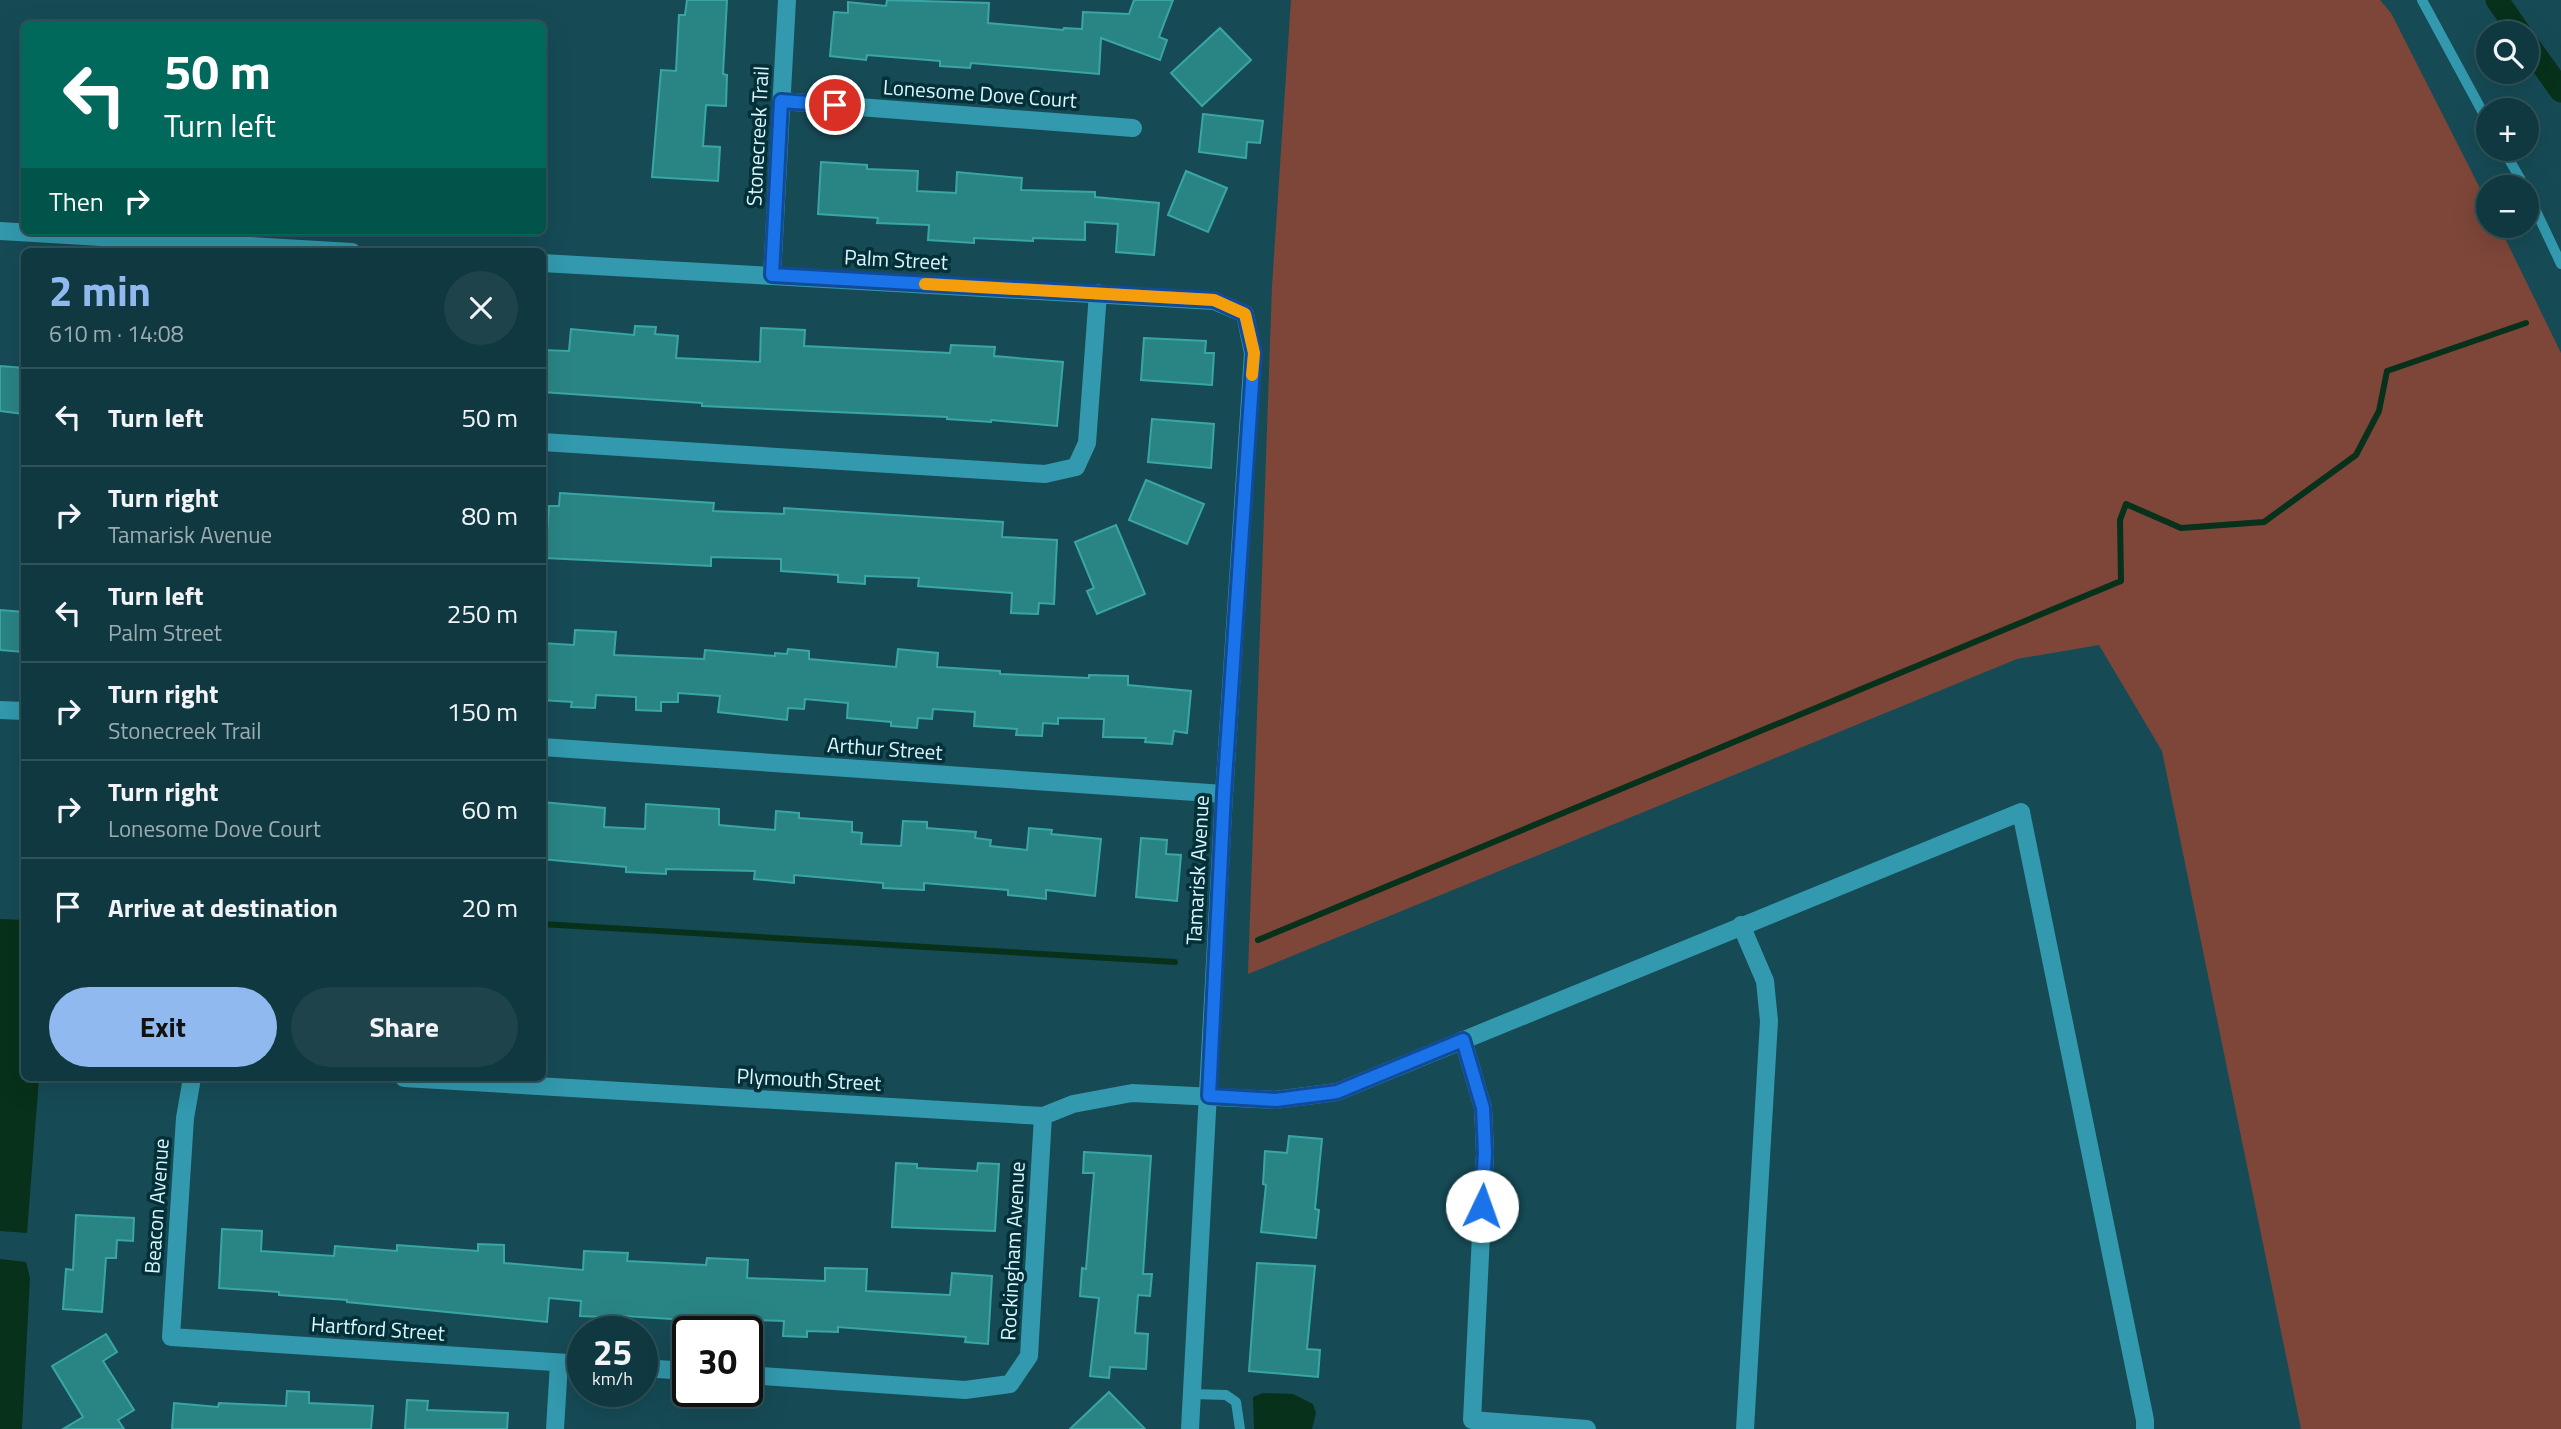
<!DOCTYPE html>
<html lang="en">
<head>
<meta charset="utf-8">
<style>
	body { margin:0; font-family:"Titillium Web",sans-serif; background:#1e434b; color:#f1f3f6; height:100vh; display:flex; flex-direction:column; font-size:26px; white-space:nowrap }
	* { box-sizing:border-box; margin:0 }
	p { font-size:23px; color:#9cacb1 }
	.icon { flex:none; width:38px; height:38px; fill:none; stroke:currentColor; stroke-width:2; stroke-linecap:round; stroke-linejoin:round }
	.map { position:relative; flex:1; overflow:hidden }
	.side { position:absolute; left:21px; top:248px; width:525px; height:833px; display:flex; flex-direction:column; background:#103840; border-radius:10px; box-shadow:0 7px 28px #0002,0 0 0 2px #305259 }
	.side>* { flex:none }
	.banner { position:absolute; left:21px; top:21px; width:525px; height:214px; border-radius:10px; box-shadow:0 7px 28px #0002,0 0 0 2px #305259; background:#00695c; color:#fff; overflow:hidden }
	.buttons { position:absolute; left:2476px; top:21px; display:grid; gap:14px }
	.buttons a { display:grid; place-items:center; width:63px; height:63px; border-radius:50%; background:#103840; box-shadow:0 7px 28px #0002,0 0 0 2px #305259; font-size:35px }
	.speed { position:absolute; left:567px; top:1316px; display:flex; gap:14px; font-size:35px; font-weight:700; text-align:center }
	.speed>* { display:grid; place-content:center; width:91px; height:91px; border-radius:50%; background:#103840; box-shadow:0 7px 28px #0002,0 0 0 2px #305259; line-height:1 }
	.speed small { font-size:18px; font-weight:400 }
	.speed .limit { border:4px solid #111; border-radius:10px; background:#fff; color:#111 }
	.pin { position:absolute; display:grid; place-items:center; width:60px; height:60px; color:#fff; margin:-30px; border:4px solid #fff; border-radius:50%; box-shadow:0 2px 7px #0007 }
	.me { position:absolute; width:77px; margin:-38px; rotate:3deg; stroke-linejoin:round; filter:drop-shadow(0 0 5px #0008) }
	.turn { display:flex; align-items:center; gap:24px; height:147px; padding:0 28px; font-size:32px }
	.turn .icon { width:91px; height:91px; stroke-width:2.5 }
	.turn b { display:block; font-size:49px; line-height:60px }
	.then { display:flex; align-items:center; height:66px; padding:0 28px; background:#0003; gap:14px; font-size:26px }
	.round { display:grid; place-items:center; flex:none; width:74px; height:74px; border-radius:37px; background:#1e434b }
	.summary { display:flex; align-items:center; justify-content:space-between; height:119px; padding:0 28px }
	h1 { font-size:42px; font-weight:700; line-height:52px; color:#90b9f0 }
	.primary-button { display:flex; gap:14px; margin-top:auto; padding:14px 28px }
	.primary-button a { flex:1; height:80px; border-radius:42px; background:#90b9f0; color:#111; font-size:28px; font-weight:700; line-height:80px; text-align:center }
	.primary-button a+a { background:#1e434b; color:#f1f3f6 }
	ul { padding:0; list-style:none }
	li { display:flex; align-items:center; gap:21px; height:98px; padding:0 28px; border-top:2px solid #305259 }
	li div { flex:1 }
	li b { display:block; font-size:26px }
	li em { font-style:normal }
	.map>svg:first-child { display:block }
</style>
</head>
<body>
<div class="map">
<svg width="2561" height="1429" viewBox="0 0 2561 1429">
	<rect width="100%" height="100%" fill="#164b56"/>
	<polygon fill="#7d4639" points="1291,0 2380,0 2391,13 2488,204 2488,226 2499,226 2561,353 2561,1429 2301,1429 2162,751 2099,645 2017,659 1248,974 1272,286"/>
	<g fill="#07311a">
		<polygon points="0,919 24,920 24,1078 39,1078 27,1233 0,1231"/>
		<polygon points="0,1259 26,1262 30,1278 22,1429 0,1429"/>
		<polygon points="1263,1393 1293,1394 1313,1404 1316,1413 1312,1429 1254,1429 1253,1397"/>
	</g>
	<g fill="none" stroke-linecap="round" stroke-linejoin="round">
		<g stroke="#07311a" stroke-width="6">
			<polyline points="542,924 1175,962"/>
			<polyline points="1258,940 2121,581 2120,520 2126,504 2181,528 2264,522 2356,455 2379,411 2387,371 2526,323"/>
		</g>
		<g stroke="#07311a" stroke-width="23">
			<polyline points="2497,0 2520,33"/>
			<polyline points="2527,43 2561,91"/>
		</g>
	</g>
	<g fill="#298584" stroke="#39a6a5" stroke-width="2">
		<polygon points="687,0 727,0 723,74 727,75 726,106 706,105 703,146 720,147 718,181 652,177 661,70 676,71 679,15 685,15"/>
		<polygon points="887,0 989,3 988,23 1063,30 1064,28 1082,29 1083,12 1129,14 1134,0 1173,0 1159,37 1167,40 1160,60 1101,38 1099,74 971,63 970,68 940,66 940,61 867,55 866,60 830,56 834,12 848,13 848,2 886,6"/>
		<polygon points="1220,28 1251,60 1202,106 1171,73"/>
		<polygon points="1203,114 1263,121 1260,143 1247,142 1246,158 1199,152"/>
		<polygon points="821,162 867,165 867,169 918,171 917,191 956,193 957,172 1022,178 1021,190 1095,192 1095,197 1159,203 1154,255 1116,252 1118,224 1085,222 1085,240 1033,238 1033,241 974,238 974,243 928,240 929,225 877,223 878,218 818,214"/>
		<polygon points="1186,171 1227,188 1208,232 1168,215"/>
		<polygon points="635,326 656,327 655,334 678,336 676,358 760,362 761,328 805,330 804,346 950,353 951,345 995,347 994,356 1063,362 1057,426 991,420 991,422 947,419 947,417 702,406 702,403 542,392 542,350 569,351 571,329 634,335"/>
		<polygon points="1144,338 1206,341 1205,353 1214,353 1212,385 1141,380"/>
		<polygon points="0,366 24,368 24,414 0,411"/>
		<polygon points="1152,419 1214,424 1211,468 1148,462"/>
		<polygon points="1146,480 1204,504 1187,544 1129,520"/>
		<polygon points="560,493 714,503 713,511 784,514 784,508 1003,522 1002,537 1057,540 1054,604 1039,603 1038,614 1011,613 1012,593 918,586 919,578 865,576 865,584 838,582 838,575 781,571 781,559 711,557 711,566 545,558 549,506 559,506"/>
		<polygon points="1116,525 1145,594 1097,614 1087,591 1094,588 1075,542"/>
		<polygon points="0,610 24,612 23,652 0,650"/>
		<polygon points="575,630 616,632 614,655 704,659 705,650 775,656 775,653 787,654 788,649 809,651 809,659 896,667 898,649 938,653 937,667 1000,671 1000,674 1089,678 1089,675 1128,676 1128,685 1191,691 1187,733 1174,731 1172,744 1145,742 1146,738 1103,737 1104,719 1058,718 1058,724 1043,723 1042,736 1016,735 1017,729 974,726 975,712 933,709 932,719 918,718 917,728 891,726 891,722 847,718 848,703 805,699 804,709 788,708 787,720 718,712 720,696 678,693 678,702 661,702 661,711 636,710 636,697 596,695 595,708 571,707 572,702 542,700 542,643 574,645"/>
		<polygon points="542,802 605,808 604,827 645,829 646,804 719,809 719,825 775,830 776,811 799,813 799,818 852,822 852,832 862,833 861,844 901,846 903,821 927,822 927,828 976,832 975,838 991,840 990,846 1027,850 1029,828 1052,830 1051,834 1101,839 1095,896 1046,890 1046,899 1008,895 1008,890 924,883 924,890 883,888 883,883 794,875 794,883 754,879 755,871 666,869 666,874 626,872 626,867 542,859"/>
		<polygon points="1141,838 1167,840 1166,854 1181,855 1177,901 1136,897"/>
		<polygon points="1289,1136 1322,1139 1315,1209 1319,1210 1316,1238 1261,1232 1266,1185 1263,1184 1265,1151 1287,1153"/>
		<polygon points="1084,1152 1151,1156 1143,1274 1152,1274 1150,1296 1138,1295 1135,1333 1148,1334 1146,1369 1110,1367 1109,1378 1090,1376 1099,1298 1080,1296 1082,1268 1086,1269 1094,1173 1083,1173"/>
		<polygon points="896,1163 917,1164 917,1168 977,1171 978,1163 999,1164 995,1231 892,1227"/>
		<polygon points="76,1215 134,1218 133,1241 117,1240 116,1258 106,1258 102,1312 63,1309 66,1269 73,1270"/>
		<polygon points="222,1229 262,1231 261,1251 334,1256 335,1246 397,1251 397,1245 478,1251 478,1244 504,1245 504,1263 583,1270 584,1251 628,1253 627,1261 706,1265 707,1258 748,1260 747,1278 825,1281 825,1268 867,1269 866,1291 950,1295 952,1273 992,1276 988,1344 965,1342 966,1337 838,1327 838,1332 807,1331 807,1337 783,1336 784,1321 724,1319 723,1325 703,1324 703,1321 624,1316 624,1318 580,1316 581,1301 549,1298 547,1322 347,1302 347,1300 279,1295 279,1292 219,1288"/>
		<polygon points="1257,1263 1315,1266 1307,1349 1320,1350 1318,1377 1249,1371"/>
		<polygon points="106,1334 117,1352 103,1361 134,1410 118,1420 124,1429 63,1429 83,1417 52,1366"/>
		<polygon points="287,1391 309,1392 309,1403 373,1406 371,1429 172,1429 174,1403 218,1407 219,1403 286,1406"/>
		<polygon points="1109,1392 1145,1429 1070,1429"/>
		<polygon points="407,1400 428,1401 427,1410 508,1413 507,1429 405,1429"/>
	</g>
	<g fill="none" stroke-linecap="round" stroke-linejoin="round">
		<g stroke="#3399ae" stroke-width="10">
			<polyline points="2422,0 2488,122"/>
			<polyline points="2503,149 2525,187"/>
			<polyline points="2527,192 2561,264"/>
			<polyline points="1192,1394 1226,1395 1236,1402 1240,1429"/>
		</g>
		<g stroke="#3399ae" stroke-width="18">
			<polyline points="781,101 1133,128"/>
			<polyline points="0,231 352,252"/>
			<polyline points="542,263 1214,301 1245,314 1253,353 1224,794 1190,1429"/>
			<polyline points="772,275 787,0"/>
			<polyline points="542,442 1045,474 1076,467 1087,443 1098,293"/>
			<polyline points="0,710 24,711"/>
			<polyline points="542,747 1224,794"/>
			<polyline points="1741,925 1765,981 1769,1021 1745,1429"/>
			<polyline points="1463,1040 1483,1108 1485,1153 1472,1420 1587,1429"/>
			<polyline points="192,1078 185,1118 171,1337 583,1364"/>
			<polyline points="404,1078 1043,1116 1073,1104 1132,1093 1275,1100 1337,1092 2021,812 2145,1420 2145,1429"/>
			<polyline points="642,1368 688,1371"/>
			<polyline points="747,1375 965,1390 1010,1384 1029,1356 1043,1116"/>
			<polyline points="555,1429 559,1363"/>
		</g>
	</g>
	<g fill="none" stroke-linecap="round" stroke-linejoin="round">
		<g stroke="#114b97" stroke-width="18">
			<polyline id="route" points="835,105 781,101 772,275 1214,300 1245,314 1254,353 1224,794 1209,1096 1276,1100 1337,1092 1463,1040 1483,1108 1485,1153 1482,1206"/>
		</g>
		<use href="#route" stroke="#1a73e8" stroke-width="12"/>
		<polyline stroke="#f59e0b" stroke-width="12" points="925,284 1214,300 1245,314 1254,353 1252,375"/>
	</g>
	<g text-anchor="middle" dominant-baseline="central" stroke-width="7" stroke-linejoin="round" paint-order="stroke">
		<g font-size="21" fill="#dbf6fc" stroke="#033039">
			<text transform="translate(980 93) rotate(4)">Lonesome Dove Court</text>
			<text transform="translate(757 136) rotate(-87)">Stonecreek Trail</text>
			<text transform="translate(896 259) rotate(3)">Palm Street</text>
			<text transform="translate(885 748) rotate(4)">Arthur Street</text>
			<text transform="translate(1197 870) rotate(-87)">Tamarisk Avenue</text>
			<text transform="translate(809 1079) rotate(3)">Plymouth Street</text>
			<text transform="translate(156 1206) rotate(-86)">Beacon Avenue</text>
			<text transform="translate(1012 1251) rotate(-87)">Rockingham Avenue</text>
			<text transform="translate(378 1328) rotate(4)">Hartford Street</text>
		</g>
	</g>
</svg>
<div class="buttons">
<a><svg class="icon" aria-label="search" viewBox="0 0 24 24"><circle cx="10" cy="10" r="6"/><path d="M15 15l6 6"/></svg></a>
<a>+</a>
<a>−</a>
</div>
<div class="speed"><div>25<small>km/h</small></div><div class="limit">30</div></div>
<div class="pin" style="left:835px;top:105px;background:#d93025"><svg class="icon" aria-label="arrive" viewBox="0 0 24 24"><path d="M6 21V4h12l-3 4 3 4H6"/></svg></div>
<svg class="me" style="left:1482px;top:1206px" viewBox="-20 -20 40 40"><circle r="19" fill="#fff"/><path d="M0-13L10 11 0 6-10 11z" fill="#1a73e8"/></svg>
<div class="banner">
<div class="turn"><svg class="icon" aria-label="left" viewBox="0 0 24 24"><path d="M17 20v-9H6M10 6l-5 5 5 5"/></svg><div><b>50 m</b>Turn left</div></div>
<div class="then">Then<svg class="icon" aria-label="right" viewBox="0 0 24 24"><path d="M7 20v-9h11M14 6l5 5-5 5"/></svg></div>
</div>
<section class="side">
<div class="summary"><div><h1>2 min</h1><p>610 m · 14:08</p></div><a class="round"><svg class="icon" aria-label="close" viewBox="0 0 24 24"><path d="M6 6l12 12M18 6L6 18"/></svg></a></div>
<ul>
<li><svg class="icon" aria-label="left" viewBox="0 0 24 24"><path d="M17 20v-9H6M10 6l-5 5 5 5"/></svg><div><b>Turn left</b></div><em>50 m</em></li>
<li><svg class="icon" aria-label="right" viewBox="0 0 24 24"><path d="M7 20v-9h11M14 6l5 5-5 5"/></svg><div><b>Turn right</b><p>Tamarisk Avenue</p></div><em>80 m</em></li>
<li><svg class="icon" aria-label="left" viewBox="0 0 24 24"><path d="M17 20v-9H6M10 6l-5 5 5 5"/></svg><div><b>Turn left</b><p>Palm Street</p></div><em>250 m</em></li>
<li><svg class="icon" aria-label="right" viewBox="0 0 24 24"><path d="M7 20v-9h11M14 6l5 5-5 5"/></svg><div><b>Turn right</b><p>Stonecreek Trail</p></div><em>150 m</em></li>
<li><svg class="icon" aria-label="right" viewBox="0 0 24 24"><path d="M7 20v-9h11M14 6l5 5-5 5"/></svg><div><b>Turn right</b><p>Lonesome Dove Court</p></div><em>60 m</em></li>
<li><svg class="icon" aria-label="arrive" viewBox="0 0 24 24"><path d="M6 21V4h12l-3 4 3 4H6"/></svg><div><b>Arrive at destination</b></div><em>20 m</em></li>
</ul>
<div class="primary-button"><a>Exit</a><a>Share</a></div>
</section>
</div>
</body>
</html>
